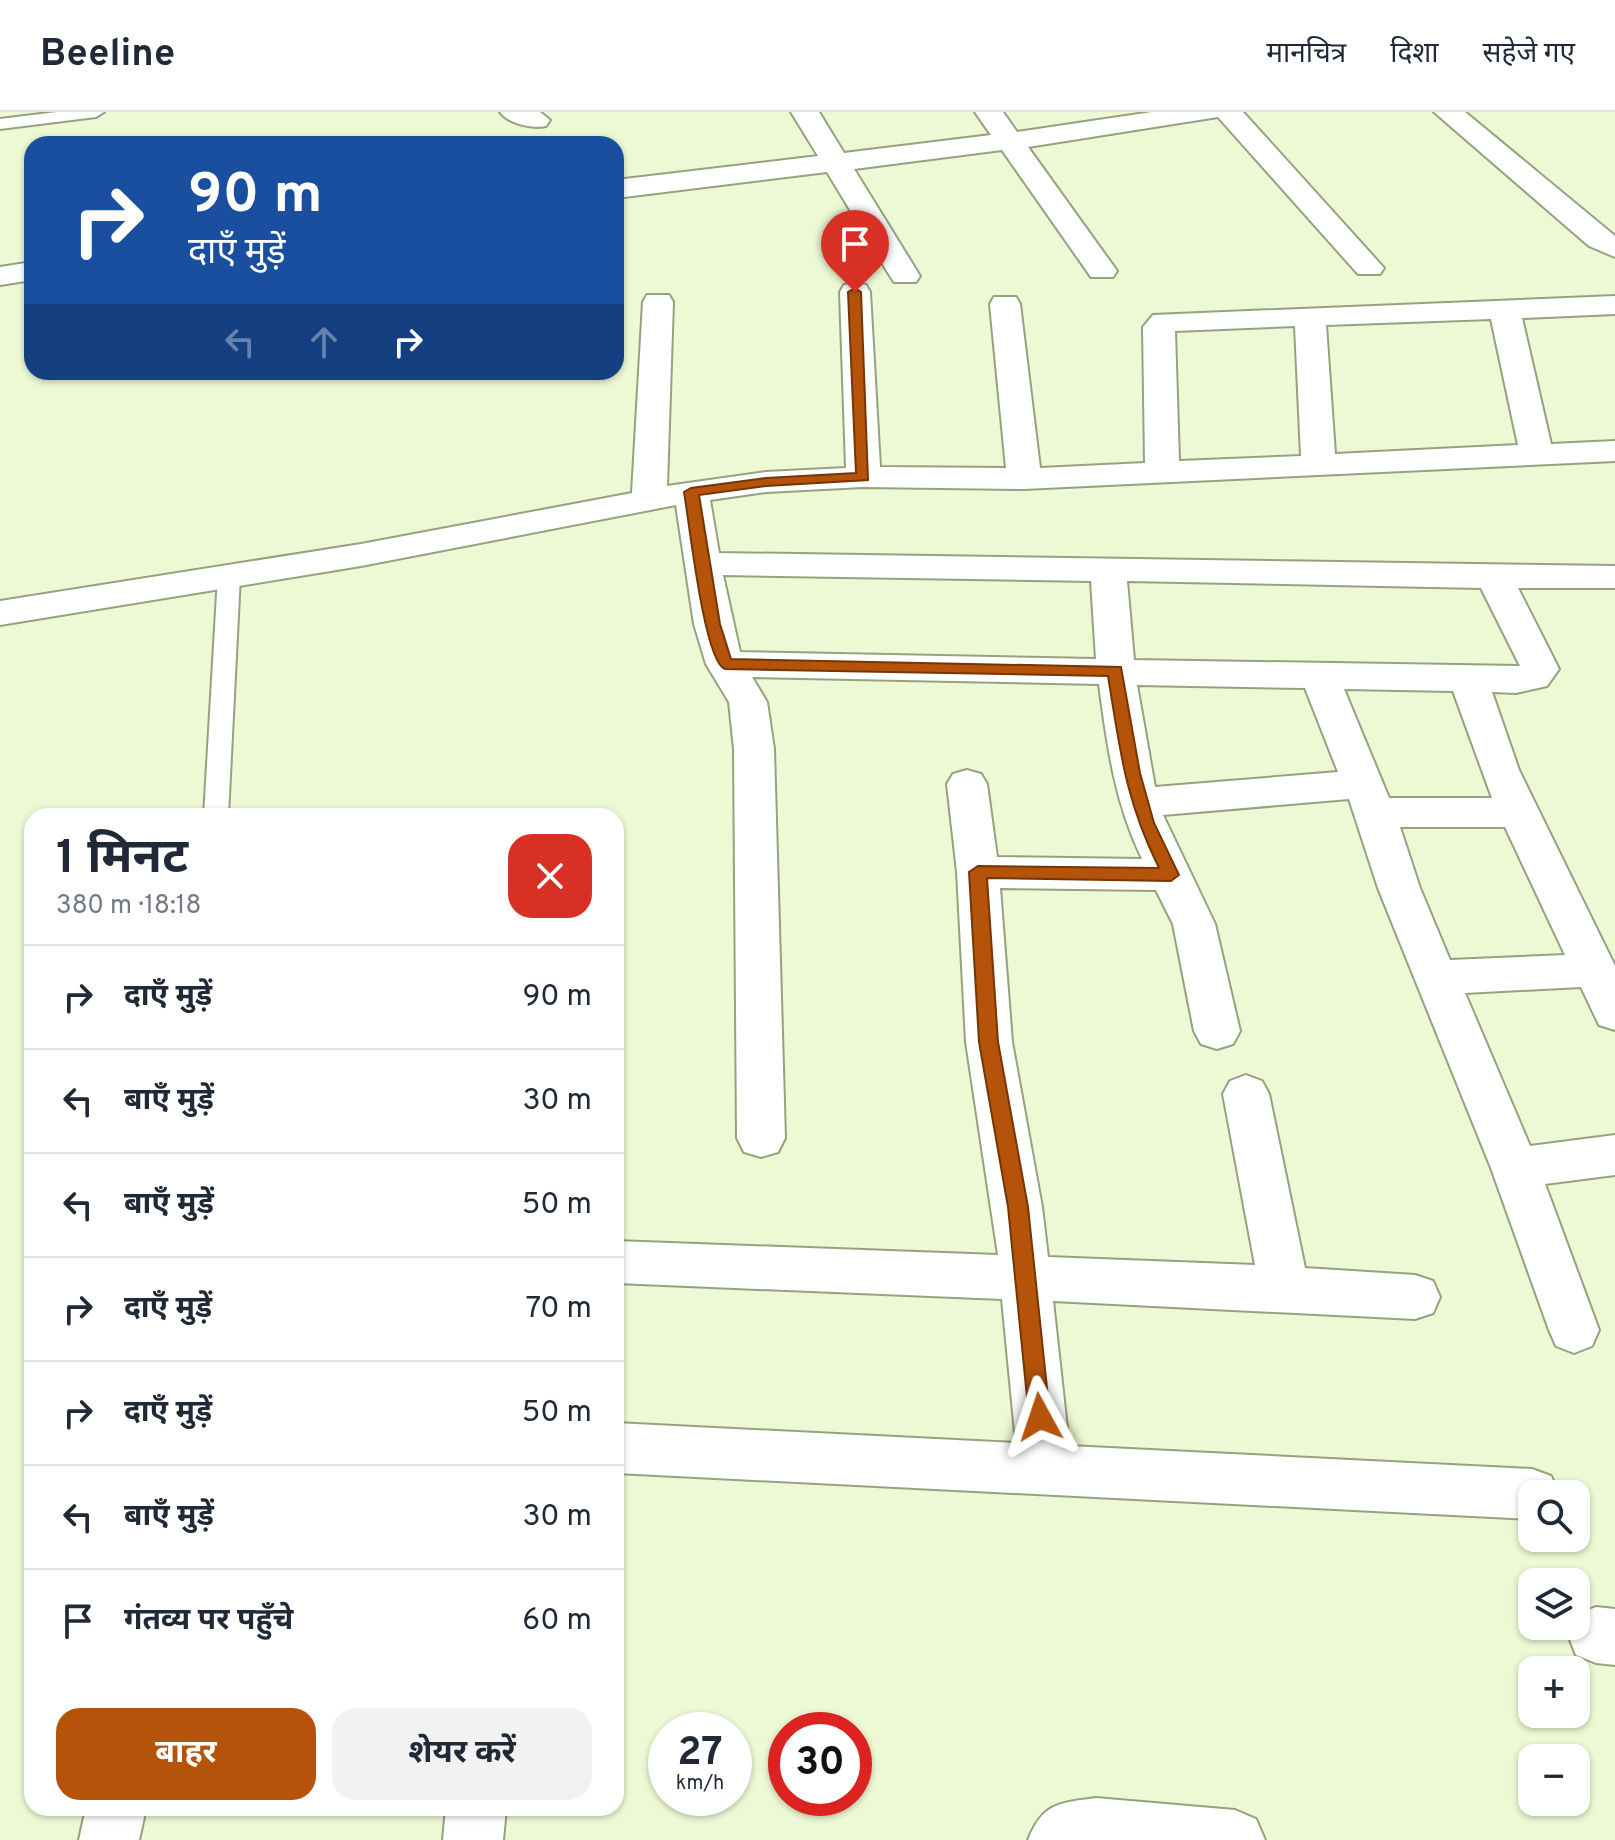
<!DOCTYPE html>
<html lang="hi">
<head>
<meta charset="utf-8">
<style>
	body { margin:0; font-family:Overpass,"Noto Sans Devanagari",sans-serif; background:#f2f2f3; color:#1f2937; height:100vh; display:flex; flex-direction:column; font-size:30px; white-space:nowrap }
	* { box-sizing:border-box; margin:0 }
	p { font-size:26px; color:#747a83 }
	.icon { flex:none; width:44px; height:44px; fill:none; stroke:currentColor; stroke-width:2; stroke-linecap:round; stroke-linejoin:round }
	.map { position:relative; flex:1; overflow:hidden }
	.sheet { position:absolute; left:24px; top:696px; width:600px; height:1008px; display:flex; flex-direction:column; background:#fff; border-radius:24px; box-shadow:0 2px 6px #0004 }
	.sheet>* { flex:none }
	.hud { position:absolute; left:24px; top:24px; width:600px; height:244px; border-radius:24px; box-shadow:0 2px 6px #0004; background:#1a4fa0; color:#fff; overflow:hidden }
	.controls { position:absolute; left:1518px; top:1368px; display:grid; gap:16px }
	.controls a { display:grid; place-items:center; width:72px; height:72px; border-radius:16px; background:#fff; box-shadow:0 2px 6px #0004; font-size:40px }
	.speed { position:absolute; left:648px; top:1600px; display:flex; gap:16px; font-size:40px; font-weight:700; text-align:center }
	.speed>* { display:grid; place-content:center; width:104px; height:104px; border-radius:50%; background:#fff; box-shadow:0 2px 6px #0004; line-height:1 }
	.speed small { font-size:20px; font-weight:400 }
	.speed .limit { border:12px solid #d22; background:#fff; color:#111 }
	.pin { position:absolute; display:grid; place-items:center; width:68px; height:68px; color:#fff; margin:-82px -34px; border-radius:50% 50% 50% 0; rotate:-45deg; box-shadow:0 0 8px #0007 }
	.pin .icon { rotate:45deg }
	.me { position:absolute; width:88px; margin:-44px; rotate:355deg; stroke-linejoin:round; filter:drop-shadow(0 0 6px #0008) }
	.turn { display:flex; align-items:center; gap:28px; height:168px; padding:0 32px; font-size:36px }
	.turn .icon { width:104px; height:104px; stroke-width:2.5 }
	.turn b { display:block; font-size:56px; line-height:68px }
	.lanes { display:flex; align-items:center; height:76px; padding:0 32px; background:#0003; justify-content:center; gap:40px; direction:ltr }
	.lanes .off { opacity:.35 }
	.round { display:grid; place-items:center; flex:none; width:84px; height:84px; border-radius:24px; background:#f2f2f3 }
	.overview { display:flex; align-items:center; justify-content:space-between; height:136px; padding:0 32px }
	h1 { font-size:48px; font-weight:700; line-height:60px }
	.button { display:flex; gap:16px; margin-top:auto; padding:16px 32px }
	.button a { flex:1; height:92px; border-radius:24px; background:#b45309; color:#fff; font-size:32px; font-weight:700; line-height:92px; text-align:center }
	.button a+a { background:#f2f2f3; color:#1f2937 }
	ul { padding:0; list-style:none }
	li { display:flex; align-items:center; gap:24px; height:104px; padding:0 32px; border-top:2px solid #e0e1e3 }
	li div { flex:1 }
	li b { display:block; font-size:30px }
	li em { font-style:normal }
	header { display:flex; align-items:center; gap:48px; box-sizing:border-box; height:112px; padding:0 40px; background:#fff; border-bottom:2px solid #e0e1e3 }
	header strong { font-size:38px }
	nav { display:flex; gap:44px; margin-inline-start:auto; font-size:28px }
	.map>svg:first-child { display:block }
</style>
</head>
<body>
<header>
<strong>Beeline</strong>
<nav><a>मानचित्र</a><a>दिशा</a><a>सहेजे गए</a></nav>
</header>
<div class="map">
<svg width="1615" height="1728" viewBox="0 0 1615 1728">
	<rect width="100%" height="100%" fill="#edf9d5"/>
	<g fill="none" stroke-linecap="round" stroke-linejoin="round">
		<g stroke="#96a17f" stroke-width="4">
			<g id="lane">
				<polygon points="57,0 104,0 96,5 0,17 0,7"/>
				<polygon points="229,457 240,464 228,704 204,704 218,464"/>
			</g>
		</g>
		<g stroke="#96a17f" stroke-width="4">
			<g id="street">
				<path d="M500,0H540L550,8L546,14C532,17 509,12 500,0Z"/>
				<polygon points="791,0 819,0 844,41 991,23 975,0 1003,0 1017,20 1152,0 1243,0 1384,156 1380,162 1358,162 1218,5 1028,35 1117,159 1113,165 1091,165 1002,38 854,57 920,164 916,170 894,170 890,164 827,60 616,86 616,68 818,44"/>
				<polygon points="1434,0 1465,0 1615,124 1615,145 1589,134"/>
				<polygon points="32,150 32,168 0,173 0,155"/>
				<path d="M855,171L866,173L870,180L880,355L1006,356L990,192L994,185H1016L1020,192L1040,356L1145,351L1143,215L1153,203L1615,184V202L1522,206L1551,332L1615,329V349L1024,377L863,375L766,380L710,388L719,441L1615,454V476H1518L1559,557L1547,574L1516,581L1492,580L1519,658L1615,854V918L1599,913L1581,875L1465,881L1530,1034L1615,1023V1063L1545,1072L1599,1218L1592,1234L1574,1241L1556,1234L1549,1218L1491,1056L1378,776L1349,687L1163,703L1215,812L1240,919L1233,932L1217,937L1201,932L1194,919L1173,812L1156,778L1000,776L1012,930L1042,1095L1048,1145L1255,1153L1223,982L1230,969L1246,963L1262,969L1269,982L1305,1156L1415,1163L1433,1169L1440,1185L1433,1201L1415,1207L1053,1189L1069,1334L1532,1357L1551,1364L1559,1382H1532V1407L616,1361V1311L1016,1331L1002,1187L616,1171V1129L998,1143L966,930L957,760L947,672L953,662L967,658L981,662L987,672L997,745L1142,747C1115,691 1107,634 1099,572L752,565L767,590L774,637L785,1026L778,1040L761,1045L744,1040L737,1026L734,637L729,590L706,552L694,512L676,393L361,454L0,513V489L361,432L632,381L643,190L647,183H669L673,190L667,374L766,360L846,356L840,180L844,173ZM1491,207L1518,333L1335,342L1326,213ZM1295,214L1301,344L1179,349L1175,219ZM723,463L1091,469L1096,547L740,540ZM1127,469L1481,476L1520,554L1134,548ZM1137,573L1305,576L1338,660L1155,675ZM1344,577L1453,579L1492,686H1389ZM1400,715H1505L1565,843L1450,848L1420,776Z"/>
				<polygon points="1596,1495 1615,1497 1615,1553 1596,1551 1576,1543 1568,1523 1571,1514 1576,1514 1576,1503"/>
				<path d="M1096,1686L1235,1698L1256,1707L1265,1728H1028C1043,1691 1058,1691 1096,1686Z"/>
				<polygon points="86,1696 146,1696 139,1728 79,1728"/>
				<polygon points="446,1696 506,1696 503,1728 443,1728"/>
			</g>
		</g>
		<use href="#lane" fill="#fff" fill-rule="evenodd"/>
		<use href="#street" fill="#fff" fill-rule="evenodd"/>
	</g>
	<path fill="#b45309" stroke="#753606" stroke-width="2" d="M855,176L861,180L868,368L766,374L699,383L720,512L731,547L1121,555L1140,661L1154,711L1179,763L1171,769L987,766L998,930L1028,1095L1050,1305L1047,1312L1040,1315L1032,1312L1029,1305L1008,1095L979,930L969,760L978,754L1159,756C1125,688 1120,637 1108,564L725,557C704,550 689,408 684,380L691,376L766,366L856,361L848,180Z"/>
</svg>
<div class="controls">
<a><svg class="icon" aria-label="search" viewBox="0 0 24 24"><circle cx="10" cy="10" r="6"/><path d="M15 15l6 6"/></svg></a>
<a><svg class="icon" aria-label="layers" viewBox="0 0 24 24"><path d="M12 4l9 5-9 5-9-5zM3 14l9 5 9-5"/></svg></a>
<a>+</a>
<a>−</a>
</div>
<div class="speed"><div>27<small>km/h</small></div><div class="limit">30</div></div>
<div class="pin" style="left:855px;top:180px;background:#d93025"><svg class="icon" aria-label="arrive" viewBox="0 0 24 24"><path d="M6 21V4h12l-3 4 3 4H6"/></svg></div>
<svg class="me" style="left:1040px;top:1305px" viewBox="-20 -20 40 40"><path d="M0-17L14 15 0 8-14 15z" fill="#b45309" stroke="#fff" stroke-width="4"/></svg>
<div class="hud">
<div class="turn"><svg class="icon" aria-label="right" viewBox="0 0 24 24"><path d="M7 20v-9h11M14 6l5 5-5 5"/></svg><div><b>90 m</b>दाएँ मुड़ें</div></div>
<div class="lanes"><svg class="icon off" aria-label="left" viewBox="0 0 24 24"><path d="M17 20v-9H6M10 6l-5 5 5 5"/></svg><svg class="icon off" aria-label="ahead" viewBox="0 0 24 24"><path d="M12 20V5M6 11l6-6 6 6"/></svg><svg class="icon" aria-label="right" viewBox="0 0 24 24"><path d="M7 20v-9h11M14 6l5 5-5 5"/></svg></div>
</div>
<section class="sheet">
<div class="overview"><div><h1>1 मिनट</h1><p>380 m · 18:18</p></div><a class="round" style="background:#d93025;color:#fff"><svg class="icon" aria-label="close" viewBox="0 0 24 24"><path d="M6 6l12 12M18 6L6 18"/></svg></a></div>
<ul>
<li><svg class="icon" aria-label="right" viewBox="0 0 24 24"><path d="M7 20v-9h11M14 6l5 5-5 5"/></svg><div><b>दाएँ मुड़ें</b></div><em>90 m</em></li>
<li><svg class="icon" aria-label="left" viewBox="0 0 24 24"><path d="M17 20v-9H6M10 6l-5 5 5 5"/></svg><div><b>बाएँ मुड़ें</b></div><em>30 m</em></li>
<li><svg class="icon" aria-label="left" viewBox="0 0 24 24"><path d="M17 20v-9H6M10 6l-5 5 5 5"/></svg><div><b>बाएँ मुड़ें</b></div><em>50 m</em></li>
<li><svg class="icon" aria-label="right" viewBox="0 0 24 24"><path d="M7 20v-9h11M14 6l5 5-5 5"/></svg><div><b>दाएँ मुड़ें</b></div><em>70 m</em></li>
<li><svg class="icon" aria-label="right" viewBox="0 0 24 24"><path d="M7 20v-9h11M14 6l5 5-5 5"/></svg><div><b>दाएँ मुड़ें</b></div><em>50 m</em></li>
<li><svg class="icon" aria-label="left" viewBox="0 0 24 24"><path d="M17 20v-9H6M10 6l-5 5 5 5"/></svg><div><b>बाएँ मुड़ें</b></div><em>30 m</em></li>
<li><svg class="icon" aria-label="arrive" viewBox="0 0 24 24"><path d="M6 21V4h12l-3 4 3 4H6"/></svg><div><b>गंतव्य पर पहुँचे</b></div><em>60 m</em></li>
</ul>
<div class="button"><a>बाहर</a><a>शेयर करें</a></div>
</section>
</div>
</body>
</html>
